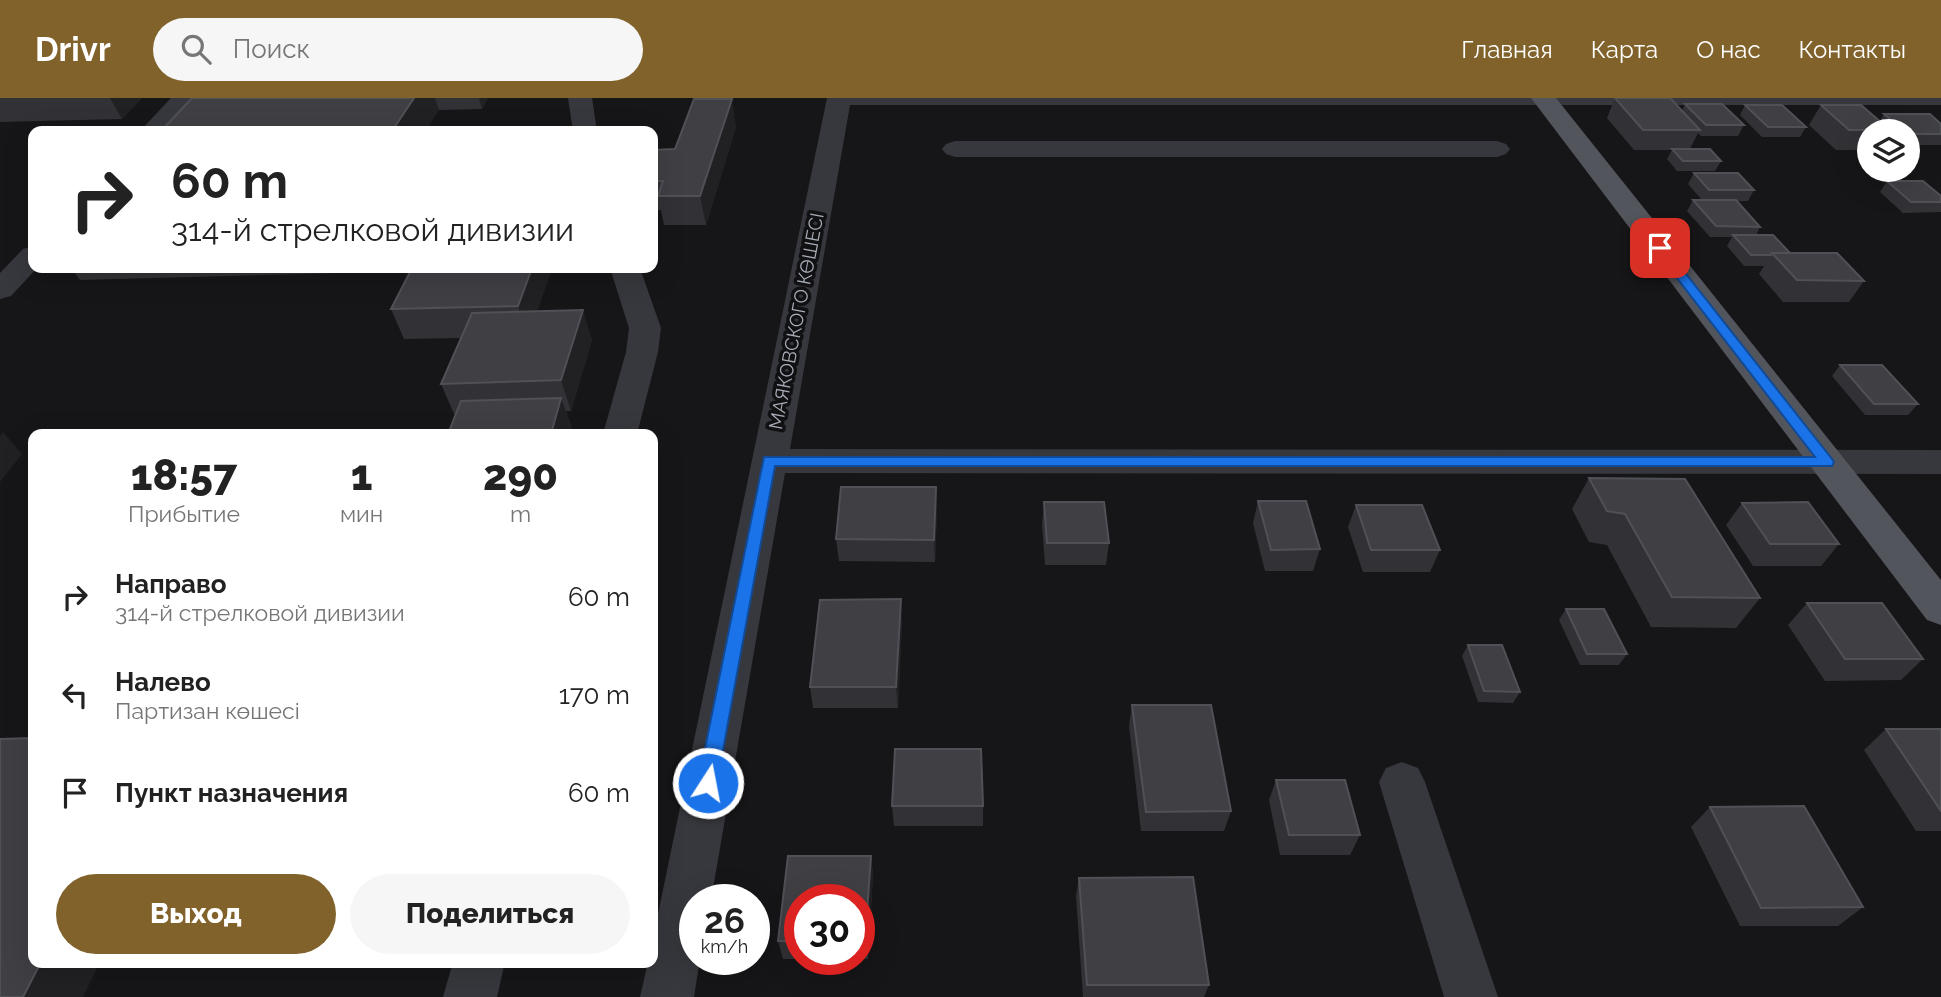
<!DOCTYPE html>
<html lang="ru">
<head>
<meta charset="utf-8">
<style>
	body { margin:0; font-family:Raleway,sans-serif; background:#f6f6f6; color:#222; height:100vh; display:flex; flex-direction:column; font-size:26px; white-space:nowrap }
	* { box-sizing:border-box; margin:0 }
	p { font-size:23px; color:#767676 }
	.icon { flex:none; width:38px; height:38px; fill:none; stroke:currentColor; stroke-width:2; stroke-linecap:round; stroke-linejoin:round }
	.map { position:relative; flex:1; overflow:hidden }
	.side { position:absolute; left:28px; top:331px; width:630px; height:539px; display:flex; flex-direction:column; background:#fff; border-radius:14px; box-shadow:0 7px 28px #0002 }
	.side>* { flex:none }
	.top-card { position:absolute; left:28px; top:28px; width:630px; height:147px; border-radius:14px; box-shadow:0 7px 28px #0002; background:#fff; color:#222; overflow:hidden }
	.controls { position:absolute; left:1857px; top:21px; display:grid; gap:14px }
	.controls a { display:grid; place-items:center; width:63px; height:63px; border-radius:50%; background:#fff; box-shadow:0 7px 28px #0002; font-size:35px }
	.speed { position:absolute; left:679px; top:786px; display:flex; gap:14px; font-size:35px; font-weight:700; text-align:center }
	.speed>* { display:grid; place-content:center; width:91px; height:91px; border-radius:50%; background:#fff; box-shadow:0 7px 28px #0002; line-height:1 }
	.speed small { font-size:18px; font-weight:400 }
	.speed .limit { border:10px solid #d22; background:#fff; color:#111 }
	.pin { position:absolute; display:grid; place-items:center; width:60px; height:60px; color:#fff; margin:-30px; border-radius:14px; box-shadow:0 4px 10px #0006 }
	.me { position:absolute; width:77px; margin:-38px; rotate:11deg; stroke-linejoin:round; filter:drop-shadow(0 0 5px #0008) }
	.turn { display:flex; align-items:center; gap:24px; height:147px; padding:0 28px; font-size:32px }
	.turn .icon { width:91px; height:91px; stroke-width:2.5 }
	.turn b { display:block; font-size:49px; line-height:60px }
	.eta { display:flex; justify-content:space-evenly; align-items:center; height:119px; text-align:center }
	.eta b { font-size:42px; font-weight:800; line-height:49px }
	.cta { display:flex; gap:14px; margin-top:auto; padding:14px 28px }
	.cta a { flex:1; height:80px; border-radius:42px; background:#80622a; color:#fff; font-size:28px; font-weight:800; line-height:80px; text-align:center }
	.cta a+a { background:#f6f6f6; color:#222 }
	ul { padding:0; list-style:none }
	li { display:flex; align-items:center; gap:21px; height:98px; padding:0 28px }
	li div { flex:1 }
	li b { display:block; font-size:26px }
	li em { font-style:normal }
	header { display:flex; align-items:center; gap:42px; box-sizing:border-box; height:98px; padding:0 35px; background:#80622a; color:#fff }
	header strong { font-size:33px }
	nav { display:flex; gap:38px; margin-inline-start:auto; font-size:24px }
	.search { width:490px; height:63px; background:#f6f6f6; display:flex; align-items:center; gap:18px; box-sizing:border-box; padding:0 24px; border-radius:38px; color:#767676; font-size:26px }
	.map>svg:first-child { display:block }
</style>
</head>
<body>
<header>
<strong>Drivr</strong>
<div class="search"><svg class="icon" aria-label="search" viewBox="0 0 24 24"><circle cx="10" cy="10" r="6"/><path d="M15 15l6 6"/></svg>Поиск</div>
<nav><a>Главная</a><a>Карта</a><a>О нас</a><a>Контакты</a></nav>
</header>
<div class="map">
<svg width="1941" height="899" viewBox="0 0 1941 899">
	<rect width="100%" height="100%" fill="#161618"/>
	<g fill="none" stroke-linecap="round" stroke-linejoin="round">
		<g fill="#37383d" fill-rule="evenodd">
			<polygon points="171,0 196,0 166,33 140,33"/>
			<polygon points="568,0 592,0 597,33 573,33"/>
			<polygon points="827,0 1941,0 1941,7 850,7 790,351 1941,352 1941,376 785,375 711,802 695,802 695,861 700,861 694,899 640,899 648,864 653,864 653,840"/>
			<polygon points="955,43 1497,43 1506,46 1510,51 1506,56 1497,59 955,59 946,56 942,51 946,46"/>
			<polygon points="33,148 33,170 37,170 11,198 0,201 0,175 23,151"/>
			<polygon points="610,170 640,170 661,230 658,254 637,336 603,336 626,254 629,230"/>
			<polygon points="1402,664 1418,670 1425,684 1498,899 1444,899 1379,684 1386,670"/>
			<polygon points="453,864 505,864 497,899 443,899"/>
		</g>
		<polygon fill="#53555c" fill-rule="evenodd" points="1531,0 1556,0 1941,482 1941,527 1927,522"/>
	</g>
	<g fill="#323236">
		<polygon points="0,0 142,0 122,21 0,24"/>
		<polygon points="192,0 488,0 482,11 439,12"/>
		<polygon points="1615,0 1682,13 1685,6 1744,27 1738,38 1701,38 1698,35 1690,51 1721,63 1715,73 1677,73 1667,61 1672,52 1634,52 1607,20"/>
		<polygon points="1745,7 1806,29 1800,39 1762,39 1740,17"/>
		<polygon points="1821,7 1880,23 1884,16 1941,36 1941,47 1908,47 1908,33 1869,33 1869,52 1836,52 1809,27"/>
		<polygon points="736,29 706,127 664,127 661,112 653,112 653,52 675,51"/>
		<polygon points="1694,75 1754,92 1748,103 1737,103 1760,129 1756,137 1790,155 1864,183 1849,204 1783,204 1759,176 1764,168 1744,168 1727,148 1732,139 1710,139 1687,113 1693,102 1702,102 1688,86"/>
		<polygon points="1887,83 1941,98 1941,114 1903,115 1880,94"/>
		<polygon points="71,170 345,170 342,175 80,182"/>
		<polygon points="412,170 548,170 550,176 537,213 592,242 571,313 566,313 572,330 570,336 448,336 455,316 454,316 441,286 461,240 404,241 391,211"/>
		<polygon points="1840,267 1918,306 1908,317 1865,317 1832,278"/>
		<polygon points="1589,380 1760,500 1736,530 1651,529 1607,447 1589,444 1572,411"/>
		<polygon points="936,389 937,411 935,464 839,463 836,441"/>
		<polygon points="1258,403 1320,451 1313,473 1265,473 1253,425"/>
		<polygon points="1044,404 1109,445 1106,467 1045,467 1042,426"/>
		<polygon points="1742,405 1839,446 1821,468 1753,468 1726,427"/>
		<polygon points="1356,407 1440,452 1430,474 1363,474 1348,429"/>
		<polygon points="1807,505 1923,561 1901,582 1825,583 1788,527"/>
		<polygon points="1566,511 1627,556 1619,567 1580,567 1559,522"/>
		<polygon points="902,523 898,610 813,610 810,589"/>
		<polygon points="1468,547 1520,594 1513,605 1478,604 1462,558"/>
		<polygon points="1132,607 1231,713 1224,733 1141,733 1129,628"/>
		<polygon points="1886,631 1941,631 1941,733 1916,733 1864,652"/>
		<polygon points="1276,682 1360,737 1350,757 1280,757 1269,702"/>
		<polygon points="892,708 983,708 983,728 894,728"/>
		<polygon points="1710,709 1863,809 1838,828 1740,828 1691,729"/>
		<polygon points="788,758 871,758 873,777 868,861 859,861 859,802 800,802 800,861 783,861 778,843"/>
		<polygon points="1079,780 1209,887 1204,899 1083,899 1076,798"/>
	</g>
	<g fill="#212124">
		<polygon points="110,0 142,0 122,21"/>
		<polygon points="414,0 435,0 439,12 426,33 392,33"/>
		<polygon points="479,0 488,0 482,11"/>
		<polygon points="732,1 736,29 706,127 700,98"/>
		<polygon points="532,170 548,170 550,176 528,238 518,208"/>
		<polygon points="583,212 592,242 571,313 561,282"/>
		<polygon points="561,300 572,330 570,336 551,336"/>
		<polygon points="3,334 22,356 0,384 0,338"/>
		<polygon points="936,389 937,411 935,464 934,442"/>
		<polygon points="901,501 902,523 898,610 896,589"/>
		<polygon points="871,758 873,777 868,861 865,843"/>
		<polygon points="41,864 100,864 83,899 23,899"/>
	</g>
	<g fill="#3f3f44" stroke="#4f5156" stroke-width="2">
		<polygon points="192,0 414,0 392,33 161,33"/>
		<polygon points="1615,0 1670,0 1700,32 1643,32"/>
		<polygon points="694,1 732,1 700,98 658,98 663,83 653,83 653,52 675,51"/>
		<polygon points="1685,6 1722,6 1744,27 1706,27"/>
		<polygon points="1745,7 1782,7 1806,29 1768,29"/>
		<polygon points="1821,7 1861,7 1890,32 1849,32"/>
		<polygon points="1884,16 1930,16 1941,26 1941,36 1909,36 1908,33 1905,33"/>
		<polygon points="1672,51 1710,51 1721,63 1683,63"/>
		<polygon points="1694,75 1738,75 1754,92 1709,92"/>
		<polygon points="1887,83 1923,83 1941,98 1941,104 1911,104"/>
		<polygon points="1693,102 1736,102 1760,129 1716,128"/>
		<polygon points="1733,137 1773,137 1790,155 1772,155 1771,157 1751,157"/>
		<polygon points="1772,155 1837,155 1864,183 1797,182"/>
		<polygon points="412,170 532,170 518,208 391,211"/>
		<polygon points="583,212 561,282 441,286 472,215"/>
		<polygon points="1840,267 1882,267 1918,306 1874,306"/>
		<polygon points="561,300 551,336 448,336 461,303"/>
		<polygon points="1589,380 1685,381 1760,500 1672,499 1625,416 1607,413"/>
		<polygon points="841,389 936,389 934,442 836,441"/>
		<polygon points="1258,403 1306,403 1320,451 1271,452"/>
		<polygon points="1044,404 1104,404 1109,445 1047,445"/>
		<polygon points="1808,404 1839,446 1770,446 1742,405"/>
		<polygon points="1356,407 1422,407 1440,452 1371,452"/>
		<polygon points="901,501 896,589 810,589 820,502"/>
		<polygon points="1807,505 1882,505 1923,561 1845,561"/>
		<polygon points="1566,511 1604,511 1627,556 1587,556"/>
		<polygon points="1468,547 1502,547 1520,594 1484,593"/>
		<polygon points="1132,607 1211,607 1231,713 1146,714"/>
		<polygon points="1886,631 1941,631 1941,713"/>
		<polygon points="33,640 33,864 41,864 23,899 0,899 0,641"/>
		<polygon points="895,651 981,651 983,708 892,708"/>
		<polygon points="1276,682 1345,682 1360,737 1289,737"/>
		<polygon points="1804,708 1863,809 1761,810 1710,709"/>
		<polygon points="788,758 871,758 865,843 859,843 859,802 800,802 800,843 778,843"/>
		<polygon points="1193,779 1209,887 1087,887 1079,780"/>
	</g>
	<polygon fill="#1a73e8" stroke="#114b97" stroke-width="2" points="1656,148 1664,148 1832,361 1834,364 1832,368 775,368 717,685 714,691 708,693 701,691 698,685 764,359 1815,359 1656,153"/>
	<g text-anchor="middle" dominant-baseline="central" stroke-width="7" stroke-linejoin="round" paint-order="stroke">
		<g font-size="19" fill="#a8adb8" stroke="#111113">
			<text transform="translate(796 223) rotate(-79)">МАЯКОВСКОГО КӨШЕСІ</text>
		</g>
	</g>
</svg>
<div class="controls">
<a><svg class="icon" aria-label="layers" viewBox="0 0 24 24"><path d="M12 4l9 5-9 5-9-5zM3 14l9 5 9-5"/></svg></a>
</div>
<div class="speed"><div>26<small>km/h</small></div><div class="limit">30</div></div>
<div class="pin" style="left:1660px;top:150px;background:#d93025"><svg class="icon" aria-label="arrive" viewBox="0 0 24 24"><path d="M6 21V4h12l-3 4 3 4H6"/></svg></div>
<svg class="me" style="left:708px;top:685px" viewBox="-20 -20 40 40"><circle r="17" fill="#1a73e8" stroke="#fff" stroke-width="3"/><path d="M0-11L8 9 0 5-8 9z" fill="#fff"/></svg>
<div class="top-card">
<div class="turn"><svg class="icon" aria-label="right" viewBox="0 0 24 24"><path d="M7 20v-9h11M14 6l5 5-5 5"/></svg><div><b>60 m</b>314-й стрелковой дивизии</div></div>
</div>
<section class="side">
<div class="eta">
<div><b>18:57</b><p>Прибытие</p></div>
<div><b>1</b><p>мин</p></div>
<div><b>290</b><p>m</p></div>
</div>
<ul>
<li><svg class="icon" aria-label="right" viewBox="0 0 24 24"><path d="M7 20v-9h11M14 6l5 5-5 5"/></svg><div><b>Направо</b><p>314-й стрелковой дивизии</p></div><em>60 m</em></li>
<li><svg class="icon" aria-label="left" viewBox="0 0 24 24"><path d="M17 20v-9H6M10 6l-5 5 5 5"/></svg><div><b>Налево</b><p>Партизан көшесі</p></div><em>170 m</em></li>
<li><svg class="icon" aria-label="arrive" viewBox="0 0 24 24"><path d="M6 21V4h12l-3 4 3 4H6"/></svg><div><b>Пункт назначения</b></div><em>60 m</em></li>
</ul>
<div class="cta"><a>Выход</a><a>Поделиться</a></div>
</section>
</div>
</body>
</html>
